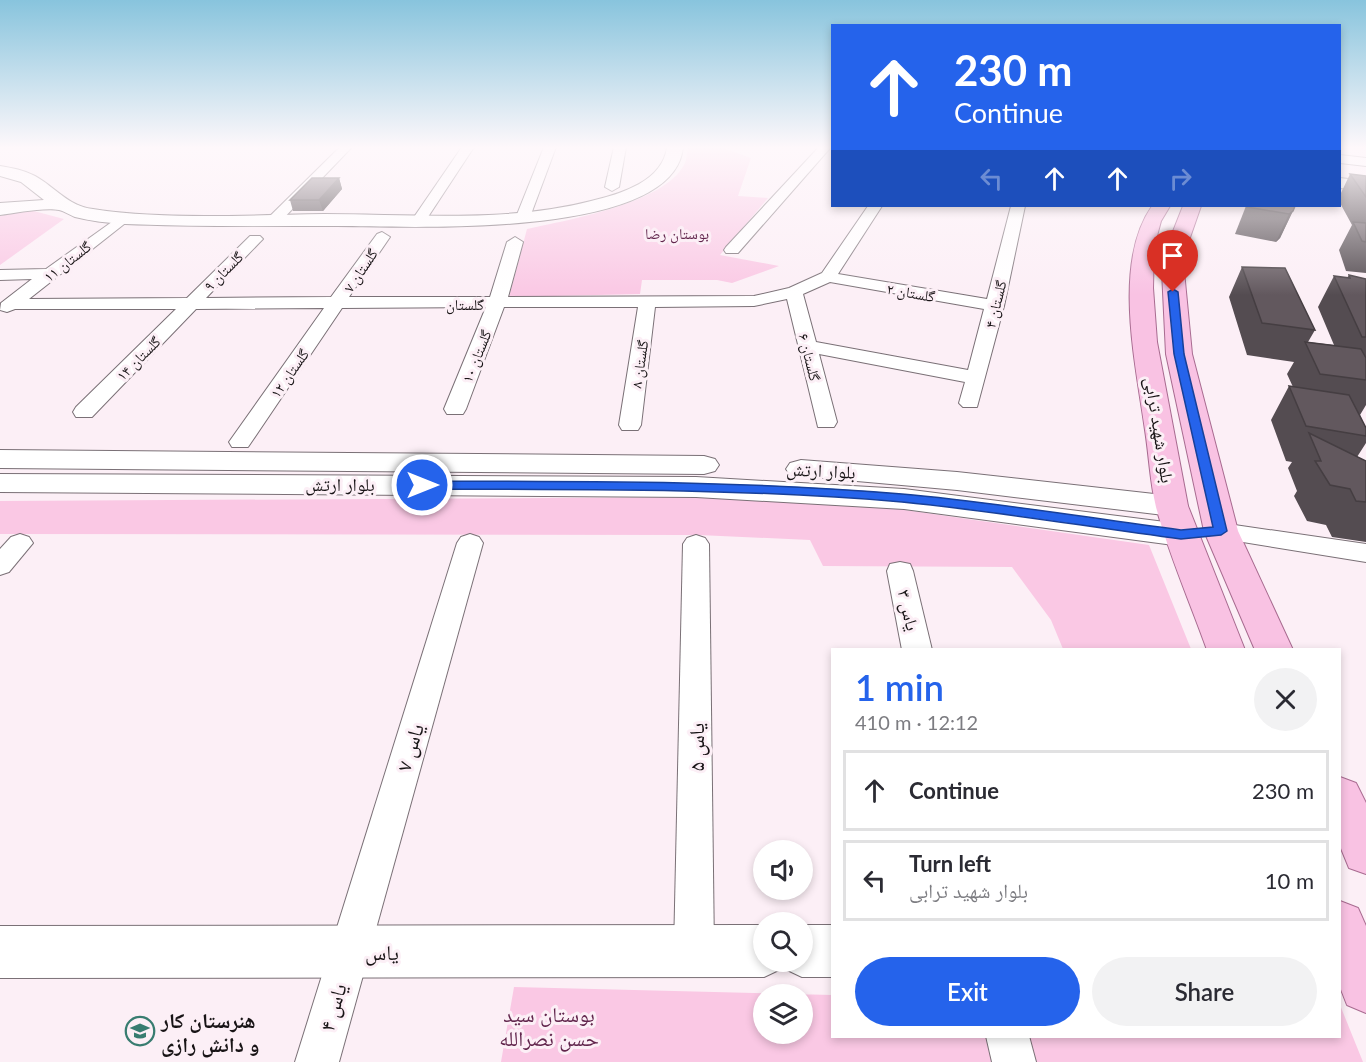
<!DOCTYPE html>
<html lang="en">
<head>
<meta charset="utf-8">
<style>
	body { margin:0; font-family:Lato,"Noto Naskh Arabic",sans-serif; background:#f2f2f3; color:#2b2b33; height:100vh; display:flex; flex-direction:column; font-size:22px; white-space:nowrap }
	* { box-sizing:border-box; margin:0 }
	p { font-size:20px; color:#7c7c81 }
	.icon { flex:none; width:33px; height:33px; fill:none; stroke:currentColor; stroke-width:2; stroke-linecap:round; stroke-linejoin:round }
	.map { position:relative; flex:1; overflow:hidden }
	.sheet { position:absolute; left:831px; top:648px; width:510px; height:390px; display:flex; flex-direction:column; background:#fff; border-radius:0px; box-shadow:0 3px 9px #0003 }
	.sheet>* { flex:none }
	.banner { position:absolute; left:831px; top:24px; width:510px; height:183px; border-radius:0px; box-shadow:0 3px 9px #0003; background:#2563eb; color:#fff; overflow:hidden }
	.tools { position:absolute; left:753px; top:840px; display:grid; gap:12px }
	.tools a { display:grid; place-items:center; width:60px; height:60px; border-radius:50%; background:#fff; box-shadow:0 3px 9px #0003; font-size:30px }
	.pin { position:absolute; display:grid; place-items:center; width:51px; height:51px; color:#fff; margin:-62px -26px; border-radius:50% 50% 50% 0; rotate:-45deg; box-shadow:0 0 6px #0007 }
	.pin .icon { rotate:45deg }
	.me { position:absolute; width:66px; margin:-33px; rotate:90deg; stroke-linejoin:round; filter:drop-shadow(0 0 4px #0008) }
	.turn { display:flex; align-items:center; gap:21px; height:126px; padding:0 24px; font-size:27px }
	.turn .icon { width:78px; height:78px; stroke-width:2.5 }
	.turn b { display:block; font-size:42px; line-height:51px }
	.lanes { display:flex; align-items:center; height:57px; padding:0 24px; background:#0003; justify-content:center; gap:30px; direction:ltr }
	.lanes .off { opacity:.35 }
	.round { display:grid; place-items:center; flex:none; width:63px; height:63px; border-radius:32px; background:#f2f2f3 }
	.summary { display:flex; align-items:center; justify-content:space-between; height:102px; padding:0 24px }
	h1 { font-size:36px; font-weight:600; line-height:45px; color:#2563eb }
	.action { display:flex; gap:12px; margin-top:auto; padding:12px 24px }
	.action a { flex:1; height:69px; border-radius:36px; background:#2563eb; color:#fff; font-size:24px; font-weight:600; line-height:69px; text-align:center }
	.action a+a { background:#f2f2f3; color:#2b2b33 }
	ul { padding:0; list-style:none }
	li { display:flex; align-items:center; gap:18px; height:81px; margin:0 12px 9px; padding:0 12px; border:3px solid #e1e1e2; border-radius:0px }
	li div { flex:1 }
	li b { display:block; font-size:22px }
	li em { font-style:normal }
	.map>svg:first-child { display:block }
</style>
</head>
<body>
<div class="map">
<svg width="1366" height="1062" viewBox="0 0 1366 1062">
	<rect width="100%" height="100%" fill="#fceff6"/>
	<g fill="#fac8e4" fill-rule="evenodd">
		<path d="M688,147H721L751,158L738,196L768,198L720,255L779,266L732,283L717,280H642L640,294L509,297L527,229C567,220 663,204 684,165C687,160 687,152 688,147Z"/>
		<polygon points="30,210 64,219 0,265 0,216"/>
		<polygon points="742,497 863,504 1149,545 1191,649 1063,649 1051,620 1012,567 823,566 810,540 699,535 0,534 0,501"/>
		<path d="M514,987L832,995V1036H1340V1005L1363,1062H501ZM764,994H802V1034H764Z"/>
	</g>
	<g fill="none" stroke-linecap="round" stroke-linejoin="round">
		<g stroke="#7a7076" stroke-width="2">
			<g id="street">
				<polygon points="340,147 352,147 279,223 269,223 267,220 269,217"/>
				<polygon points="462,147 474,147 424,223 414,223 412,220"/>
				<polygon points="544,147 556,147 530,217 523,221 518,220 516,217"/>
				<polygon points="614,147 626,147 619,187 612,191 605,187"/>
				<polygon points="819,147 831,147 738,253 726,253 724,250 726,247"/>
				<polygon points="1340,155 1366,158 1366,166 1340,163"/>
				<path d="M868,206H882L838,274L987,299L1011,206H1025L1004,306L977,407H963L959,403L965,382L819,354L837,422L834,427H818L787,299L754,306L655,307L641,425L638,430H622L619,425L638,307H504L466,409L463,414H447L444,409L486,307L342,308L248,447H232L229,442L324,308L196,309L92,417H76L73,412L76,407L176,309H15L7,312L0,310L1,303L32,279L0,280V270L46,269L123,214L130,218L128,221L29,299L187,298L250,236H260L263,239L260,242L206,298L331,297L377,234L382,232L390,237L349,297H490L507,242L515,237L523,242L508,297L754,296L789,288L822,273ZM830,282L984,309L968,370L816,342L803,294Z"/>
				<polygon points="1221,523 1366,544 1366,562 1212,537 1208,531 1212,525"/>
				<polygon points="20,534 29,537 33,543 9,572 0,575 0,549 11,537"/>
				<polygon points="470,534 479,537 483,543 339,1062 295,1062 457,543 461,537"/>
				<polygon points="696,535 705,538 709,544 714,951 708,965 694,971 680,965 674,951 683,544 687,538"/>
				<polygon points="900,562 910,564 913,571 932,650 902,650 887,571 890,564"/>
				<polygon points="986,1036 1029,1036 1036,1062 992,1062"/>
			</g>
		</g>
		<g stroke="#7a7076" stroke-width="2">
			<g id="secondary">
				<path d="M667,147H683C675,241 405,226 337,226C267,226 195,227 125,224C108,223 91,221 75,217C70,215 64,211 59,210C45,207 15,213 0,215V203L44,200L21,182L0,176V166C12,168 24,170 35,176C55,187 68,206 93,209C164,220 252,215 324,214C412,214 506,223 591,201C621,194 663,181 667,147Z"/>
				<polygon points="1340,178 1366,181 1366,191 1340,188"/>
				<polygon points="0,450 704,456 715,459 719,465 715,471 704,474 0,468"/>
				<polygon points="801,460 957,472 1172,496 1183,499 1188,506 1183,513 1172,516 957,490 790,475 786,469 790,463"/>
				<polygon points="0,474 696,477 904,489 1181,524 1193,527 1198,535 1193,543 1181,546 904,509 696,497 0,492"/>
				<polygon points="764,925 764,962 802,962 802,925 832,925 832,977 802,977 783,968 764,977 0,978 0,926"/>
			</g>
		</g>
		<g stroke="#a86b90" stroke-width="2">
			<g id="primary">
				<path d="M1152,206H1170L1161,221L1154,247L1153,288L1157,342L1188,506L1245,650H1207C1190,602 1169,555 1156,507C1150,482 1149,455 1145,430C1136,365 1112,263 1152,206Z"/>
				<polygon points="1183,206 1201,206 1186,249 1184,271 1192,354 1238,531 1293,650 1255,650 1204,531 1166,354 1162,271 1166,249"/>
				<polygon points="1340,777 1356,783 1366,803 1366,874 1349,868 1340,846"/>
				<polygon points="1340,901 1358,908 1366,926 1366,1013 1347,1005 1340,987"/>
			</g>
		</g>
		<use href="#street" fill="#fff" fill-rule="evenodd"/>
		<use href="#secondary" fill="#fff" fill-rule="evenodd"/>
		<use href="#primary" fill="#f9c2e3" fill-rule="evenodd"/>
	</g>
	<g fill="#544c51">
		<polygon points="1350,174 1366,176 1366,273 1346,271 1339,250 1352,225 1340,203 1340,195"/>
		<polygon points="339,178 342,189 323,211 293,211 290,200"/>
		<polygon points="1246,206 1295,206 1280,238 1276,242 1235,234"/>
		<polygon points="1242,267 1315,330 1308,342 1334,345 1318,307 1334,276 1347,278 1349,275 1366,279 1366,405 1360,415 1366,428 1366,443 1357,457 1366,461 1366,542 1332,537 1326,525 1307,521 1294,496 1297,491 1288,468 1292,462 1286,461 1271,420 1289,386 1293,387 1287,374 1294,362 1247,355 1229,297"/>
	</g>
	<g fill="#453e42">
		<polygon points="339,178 342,189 323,211 319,200"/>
		<polygon points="1293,211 1280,238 1276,242 1289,214"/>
	</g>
	<g fill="#62585e" stroke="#453e42" stroke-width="1.5">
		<polygon points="1350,174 1366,176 1366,197"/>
		<polygon points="312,178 339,178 319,200 290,200"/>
		<polygon points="1248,206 1295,206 1293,211 1289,214 1247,207"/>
		<polygon points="1353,222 1366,223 1366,242 1362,241"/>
		<polygon points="1242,267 1285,268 1315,330 1262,323"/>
		<polygon points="1349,275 1366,279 1366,337 1362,337 1334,276 1350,278"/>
		<polygon points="1305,342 1361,349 1366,358 1366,380 1320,374"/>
		<polygon points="1289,386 1349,395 1366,428 1366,436 1306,426"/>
		<polygon points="1309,433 1366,461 1366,502 1356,501 1350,489 1330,485 1315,461 1321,461"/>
	</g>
	<linearGradient id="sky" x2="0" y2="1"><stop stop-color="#88c4dd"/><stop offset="0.5" stop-color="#fef8fb"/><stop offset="1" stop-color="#fef8fb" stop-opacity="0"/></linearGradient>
	<rect width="1366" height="295" fill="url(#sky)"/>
	<path fill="#2563eb" stroke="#184099" stroke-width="1.5" d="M1173,289L1178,292L1184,354L1227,531L1221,535L1181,539C1088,527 995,511 902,502C743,488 582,490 422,489L416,485L422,481C582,482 742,480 902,494C995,502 1088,518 1181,530L1213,527L1174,354L1168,292Z"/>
	<defs>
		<g id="school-ring" transform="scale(1.5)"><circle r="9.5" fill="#fceff6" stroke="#387c70" stroke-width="1.5"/><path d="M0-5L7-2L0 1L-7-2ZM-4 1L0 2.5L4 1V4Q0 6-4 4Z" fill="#387c70"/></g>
	</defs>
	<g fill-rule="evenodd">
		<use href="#school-ring" x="140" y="1031"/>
	</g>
	<g text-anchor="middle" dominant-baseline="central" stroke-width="6" stroke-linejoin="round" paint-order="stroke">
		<g font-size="15" fill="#61254c" stroke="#fceff6">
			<text x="677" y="233">بوستان رضا</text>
		</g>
		<g font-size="15" fill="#181416" stroke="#fceff6">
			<text transform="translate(67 261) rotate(-38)">گلستان ۱۱</text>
			<text transform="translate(360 270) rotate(-56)">گلستان ۷</text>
			<text transform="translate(223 271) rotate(-45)">گلستان ۹</text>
			<text transform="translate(911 292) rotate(10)">گلستان ۲</text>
			<text x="465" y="304">گلستان</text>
			<text transform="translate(995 304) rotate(-76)">گلستان ۴</text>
			<text transform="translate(476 356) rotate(-68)">گلستان ۱۰</text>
			<text transform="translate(810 357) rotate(76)">گلستان ۶</text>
			<text transform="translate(138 358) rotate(-45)">گلستان ۱۴</text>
			<text transform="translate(639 364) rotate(-82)">گلستان ۸</text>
			<text transform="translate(289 373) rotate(-55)">گلستان ۱۲</text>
		</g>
		<g font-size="18" fill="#181416" stroke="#fceff6">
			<text transform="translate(1160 430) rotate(81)">بلوار شهید ترابی</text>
			<text transform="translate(821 470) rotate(3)">بلوار ارتش</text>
			<text x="340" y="484">بلوار ارتش</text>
			<text transform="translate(909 610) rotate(77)">یاس ۳</text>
		</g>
		<g font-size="21" fill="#181416" stroke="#fceff6">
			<text transform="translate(409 747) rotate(-73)">یاس ۷</text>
			<text transform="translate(695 747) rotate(-90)">یاس ۵</text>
			<text x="382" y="951">یاس</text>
			<text transform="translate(332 1007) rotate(-74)">یاس ۴</text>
		</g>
		<g font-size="21" fill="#61254c" stroke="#fceff6">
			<text x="549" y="1013">بوستان سید<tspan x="549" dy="24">حسن نصرالله</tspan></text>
		</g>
		<g font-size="21" font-weight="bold" fill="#181416" stroke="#fceff6" text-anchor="start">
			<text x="161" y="1019">هنرستان کار<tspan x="161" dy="24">و دانش رازی</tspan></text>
		</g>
	</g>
</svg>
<div class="tools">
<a><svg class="icon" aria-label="sound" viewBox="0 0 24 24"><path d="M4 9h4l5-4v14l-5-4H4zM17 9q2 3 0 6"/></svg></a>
<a><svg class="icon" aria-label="search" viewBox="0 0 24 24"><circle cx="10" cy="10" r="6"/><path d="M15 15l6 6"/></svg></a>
<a><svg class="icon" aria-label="layers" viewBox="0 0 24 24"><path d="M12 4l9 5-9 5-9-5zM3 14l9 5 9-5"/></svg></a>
</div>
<div class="pin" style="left:1173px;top:292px;background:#d93025"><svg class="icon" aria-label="arrive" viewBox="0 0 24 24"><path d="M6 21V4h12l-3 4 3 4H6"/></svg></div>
<svg class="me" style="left:422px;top:485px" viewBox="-20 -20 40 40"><circle r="17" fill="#2563eb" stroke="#fff" stroke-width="3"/><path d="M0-11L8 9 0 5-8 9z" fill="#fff"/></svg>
<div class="banner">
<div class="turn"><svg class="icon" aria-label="ahead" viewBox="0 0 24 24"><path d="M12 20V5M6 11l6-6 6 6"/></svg><div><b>230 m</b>Continue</div></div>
<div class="lanes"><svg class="icon off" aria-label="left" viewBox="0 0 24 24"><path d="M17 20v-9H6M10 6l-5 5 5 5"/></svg><svg class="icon" aria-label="ahead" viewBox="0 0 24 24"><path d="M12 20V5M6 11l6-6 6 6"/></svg><svg class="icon" aria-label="ahead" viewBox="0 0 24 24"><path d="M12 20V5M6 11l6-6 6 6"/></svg><svg class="icon off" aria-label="right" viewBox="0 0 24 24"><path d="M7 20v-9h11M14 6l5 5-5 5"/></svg></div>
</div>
<section class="sheet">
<div class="summary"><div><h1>1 min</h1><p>410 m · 12:12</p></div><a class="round"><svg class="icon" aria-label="close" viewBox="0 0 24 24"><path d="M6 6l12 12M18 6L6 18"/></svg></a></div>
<ul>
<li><svg class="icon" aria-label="ahead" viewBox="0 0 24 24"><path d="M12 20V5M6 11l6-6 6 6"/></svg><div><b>Continue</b></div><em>230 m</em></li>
<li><svg class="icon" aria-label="left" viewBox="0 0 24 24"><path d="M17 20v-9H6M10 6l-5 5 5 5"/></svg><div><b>Turn left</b><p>بلوار شهید ترابی</p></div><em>10 m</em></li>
</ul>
<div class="action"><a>Exit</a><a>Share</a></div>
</section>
</div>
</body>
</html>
